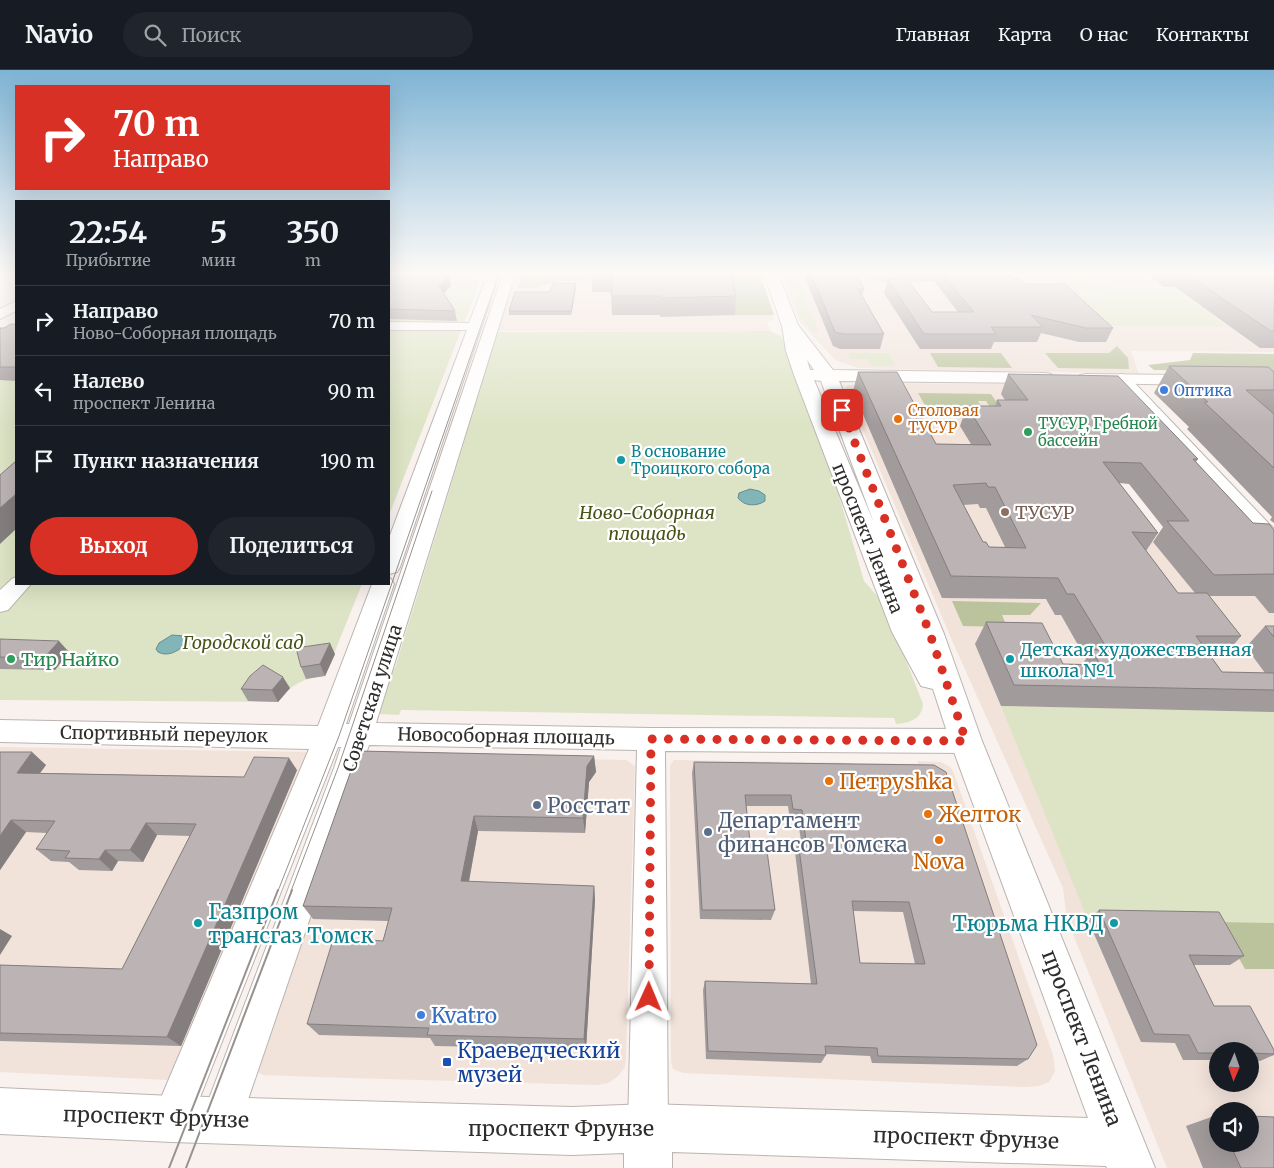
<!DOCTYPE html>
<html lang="ru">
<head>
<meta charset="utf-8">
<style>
	body { margin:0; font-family:Merriweather,serif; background:#20242c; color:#f1f3f6; height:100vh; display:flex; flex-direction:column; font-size:19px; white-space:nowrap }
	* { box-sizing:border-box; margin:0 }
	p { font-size:16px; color:#9ea1a6 }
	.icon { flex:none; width:28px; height:28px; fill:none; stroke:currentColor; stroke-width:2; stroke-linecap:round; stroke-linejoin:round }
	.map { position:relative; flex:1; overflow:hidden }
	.side { position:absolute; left:15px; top:130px; width:375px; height:385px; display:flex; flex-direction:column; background:#171b24; border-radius:0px; box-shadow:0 5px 20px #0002 }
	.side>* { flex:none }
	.banner { position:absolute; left:15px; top:15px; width:375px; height:105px; border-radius:0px; box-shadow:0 5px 20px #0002; background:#d93025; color:#fff; overflow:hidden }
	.needle { width:32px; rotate:182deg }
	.buttons { position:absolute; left:1209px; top:972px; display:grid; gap:10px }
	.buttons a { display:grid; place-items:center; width:50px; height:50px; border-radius:50%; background:#171b24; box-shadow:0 5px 20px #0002; font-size:25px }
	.pin { position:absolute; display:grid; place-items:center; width:42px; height:42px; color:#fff; margin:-21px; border-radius:10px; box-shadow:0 2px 8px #0006 }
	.me { position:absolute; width:55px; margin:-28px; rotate:1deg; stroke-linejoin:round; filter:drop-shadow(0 0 4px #0008) }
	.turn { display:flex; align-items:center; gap:18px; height:105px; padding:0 15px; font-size:22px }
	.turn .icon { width:65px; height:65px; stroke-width:2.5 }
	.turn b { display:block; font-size:35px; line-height:42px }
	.eta { display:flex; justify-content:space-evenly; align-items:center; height:85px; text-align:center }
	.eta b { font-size:30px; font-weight:700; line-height:35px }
	.primary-button { display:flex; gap:10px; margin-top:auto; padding:10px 15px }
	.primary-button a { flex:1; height:58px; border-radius:30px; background:#d93025; color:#fff; font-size:20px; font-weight:700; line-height:58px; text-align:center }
	.primary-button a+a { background:#20242c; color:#f1f3f6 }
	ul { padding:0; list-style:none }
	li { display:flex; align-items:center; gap:15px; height:70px; padding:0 15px; border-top:1px solid #363941 }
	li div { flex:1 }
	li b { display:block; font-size:19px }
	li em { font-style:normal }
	header { display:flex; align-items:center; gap:30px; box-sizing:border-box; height:70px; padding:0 25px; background:#171b24; border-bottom:1px solid #363941 }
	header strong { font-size:24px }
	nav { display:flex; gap:28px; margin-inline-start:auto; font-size:18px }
	.search { width:350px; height:45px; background:#20242c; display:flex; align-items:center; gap:12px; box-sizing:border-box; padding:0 18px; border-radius:28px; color:#9ea1a6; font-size:19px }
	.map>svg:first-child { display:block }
</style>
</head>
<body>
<header>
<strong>Navio</strong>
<div class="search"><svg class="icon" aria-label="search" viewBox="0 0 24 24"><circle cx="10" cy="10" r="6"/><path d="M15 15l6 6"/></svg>Поиск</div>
<nav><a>Главная</a><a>Карта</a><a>О нас</a><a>Контакты</a></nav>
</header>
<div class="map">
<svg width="1274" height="1098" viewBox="0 0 1274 1098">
	<rect width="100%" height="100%" fill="#f8f1ed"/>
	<g fill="#f1e2da" fill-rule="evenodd">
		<polygon points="517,201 759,201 774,250 767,252 770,261 495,261 500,247 503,245"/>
		<polygon points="780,201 1274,201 1274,282 1131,281 1139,304 858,298 835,290 799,251"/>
		<path d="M869,313L1037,314L1089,407L1134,471L1264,475L1274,487V1098H1167L1067,849L1063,818L951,568L847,322L846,317L849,315ZM1218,981H1250V1014H1218ZM1218,1041H1250V1074H1218Z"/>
		<polygon points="0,677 310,682 178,1006 168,1010 0,1002"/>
		<polygon points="387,686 626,690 635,696 626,986 625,997 618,1006 608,1013 597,1015 316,1007 263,1005 256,1001 357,693"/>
		<polygon points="674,690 918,694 918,691 941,692 950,697 953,701 1053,985 1055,1001 1049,1012 1039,1016 1025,1017 683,1003 673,999 671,991 670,695"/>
	</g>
	<g fill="#dde4c5">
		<polygon points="795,203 819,262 812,262 800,247 785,206"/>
		<polygon points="389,204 472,207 480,212 389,445"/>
		<polygon points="1078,206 1113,220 1176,220 1226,256 1105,256 1050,207"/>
		<path d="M770,261L781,266L789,285L839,415V426L864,511L884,534L923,634C922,649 910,653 896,654L894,648L401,640L399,645L379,644L377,641L389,601L395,598L498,262Z"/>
		<path d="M0,266L16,267V514H362L325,606C306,607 289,615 278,632L0,630Z"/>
		<polygon points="848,283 889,283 895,296 871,296 868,289 851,289"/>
		<polygon points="1001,636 1274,642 1274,853 1088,850"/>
	</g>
	<g fill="#bac39c">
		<polygon points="523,201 592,201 590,211 558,211 537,218 518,218"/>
		<polygon points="724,201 759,201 774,245 735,245"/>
		<path d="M843,201H915L916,210C904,220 856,208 843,201Z"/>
		<polygon points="1117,276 1128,288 1129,299 1058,298 1045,283 1109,283"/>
		<polygon points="930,283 1001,283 1012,298 938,297"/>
		<polygon points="1193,283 1274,284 1274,302 1154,300 1148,295 1190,290"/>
		<polygon points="918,323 991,324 1009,350 998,350 986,331 978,331 982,338 926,337"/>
		<polygon points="952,531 1041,533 1030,545 1002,545 1007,557 963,556"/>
		<polygon points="1219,852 1274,853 1274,899 1245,899"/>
	</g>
	<g fill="#82b5b8" stroke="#698c8e">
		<path d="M750,419L759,421L765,425V431C756,437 744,436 738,428L739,423Z"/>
		<path d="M172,565L184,566L185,574C178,582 167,587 158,582L156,579L159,573Z"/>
	</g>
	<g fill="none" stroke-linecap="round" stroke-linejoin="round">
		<g stroke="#bbb4b0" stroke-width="2">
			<g id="minor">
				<polygon points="504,201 516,201 376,653 651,658 966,659 976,663 980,671 976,679 966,683 665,681 668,1058 662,1072 648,1078 634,1072 628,1058 637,680 369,675 241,1050 235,1064 221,1070 207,1064 201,1050 334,698 341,677 338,677 186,1063 172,1069 158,1063 152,1049 309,679 0,672 0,650 318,656 372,514 389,514 389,508 391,509 394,514 346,654 349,654"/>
				<polygon points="490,210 496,214 400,497 397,502 389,504 389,468 467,260 389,260 389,252 469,253 484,214"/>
				<polygon points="16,231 16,241 0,249 0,239"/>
				<polygon points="1122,304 1128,306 1274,459 1274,479 1267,477 1116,312 1114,309 1116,306"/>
				<polygon points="16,507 16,514 31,514 8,540 0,542 0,520 12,509"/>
			</g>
		</g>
		<g stroke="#bbb4b0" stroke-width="2">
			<g id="major">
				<path d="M763,201H777L798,255L833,300L1045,303L1051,304L1054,308L1051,312L1045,313L839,311L944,564L982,671L1155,1098H1107L1106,1096L672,1082V1098H624V1083L572,1085L172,1072L0,1064V1018L172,1026L572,1037L648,1034L1088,1048L950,671L933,619L921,616L892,562L794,305L786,281L782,256ZM807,290L814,300H810ZM814,310L821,311L874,453Z"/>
				<polygon points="1086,304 1274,306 1274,316 1080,313 1077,309 1080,305"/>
			</g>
		</g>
		<use href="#minor" fill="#fff" fill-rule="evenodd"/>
		<use href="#major" fill="#fff" fill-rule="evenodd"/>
		<g stroke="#97928f" stroke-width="1">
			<polyline points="278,821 339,666 500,201"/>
			<polyline points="291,821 338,698 432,421"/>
		</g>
		<g stroke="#97928f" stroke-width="2">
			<polyline points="169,1098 278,820"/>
			<polyline points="186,1098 292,820"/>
		</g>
	</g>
	<g fill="#a29b9b" fill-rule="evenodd">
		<polygon points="389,201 449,206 451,216 444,223 455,241 457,251 389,249"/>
		<polygon points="730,201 736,226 735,245 660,247 660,245 612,245 611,222 592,222 592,203"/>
		<polygon points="805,201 855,201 864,219 862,226 884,264 880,279 840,279 833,276 804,205"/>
		<path d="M896,201H1005L1012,209L1025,214L1113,258L1106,272H1079L1041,263L1037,272H994L991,279H920L884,223L888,209H898ZM908,211H934L958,242H932Z"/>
		<polygon points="1143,201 1274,201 1274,278 1260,278 1175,217 1164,217"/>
		<polygon points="576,213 576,218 571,245 509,245 509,241 550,222"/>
		<polygon points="16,254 16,311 0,310 0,258 4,258"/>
		<polygon points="1169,296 1274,302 1274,453 1270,450 1272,447 1187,359 1189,357 1154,323"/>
		<path d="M858,302L936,374H971L960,356L967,336H995L997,330H1005L1001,324L1008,304L1198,389L1196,392L1253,453L1274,460V543H1269L1255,526H1209L1241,566L1223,588H1212L1222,602L1265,603L1246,577L1265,556H1274V642L1001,636L975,574L986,552L1063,594H1082L1086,589L1061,545H1055L1046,529L942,528L853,321ZM1119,413L1129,414L1163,457L1153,472L1195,523H1178L1146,481L1158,463ZM978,434L980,438H986L1005,477H989L983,472L963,435Z"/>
		<polygon points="0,569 69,582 55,600 0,599"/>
		<polygon points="335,584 325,606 306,609 301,597"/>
		<polygon points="290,618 278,632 248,631 241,619"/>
		<polygon points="358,681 594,686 596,702 589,712 585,763 478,761 469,812 594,816 595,830 586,979 435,976 430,968 319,965 307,954 369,874 383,871 388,851 313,849 303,836"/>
		<polygon points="0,682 46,695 40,703 244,707 297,700 181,976 0,971 0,895 122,899 190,766 157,765 143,792 118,791 112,801 79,800 69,792 51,791 36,779 47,763 26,762 0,800"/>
		<path d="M694,692L934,695L1028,989L1017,996L872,993L870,986L826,984V985L821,993L706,989L703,920L705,911L811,914L795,782L798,771H801L798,751H790L788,736H746L751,781L775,840L771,850L700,849L692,703ZM853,841L903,842L915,894L860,893Z"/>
		<polygon points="1099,840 1244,886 1230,895 1193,895 1214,936 1274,980 1274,985 1260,991 1250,991 1250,981 1218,981 1218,990 1183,990 1175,973 1141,972 1088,850"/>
		<polygon points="1217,1045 1218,1045 1218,1074 1250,1074 1274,1098 1203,1098 1186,1056"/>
	</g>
	<g fill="#847e7e">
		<polygon points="449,206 451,216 441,226 439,216"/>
		<polygon points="576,213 576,218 571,245 571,241"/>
		<polygon points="16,424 16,459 0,474 0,438"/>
		<polygon points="59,571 69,582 55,600 44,588"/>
		<polygon points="330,573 335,584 325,606 320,594"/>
		<polygon points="283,607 290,618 278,632 272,620"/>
		<polygon points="32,682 46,695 31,715 17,703"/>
		<polygon points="594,686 596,702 589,712 585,763 583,748 587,696"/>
		<polygon points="289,688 297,700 181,976 167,967"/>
		<polygon points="474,746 478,761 466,826 461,811"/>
		<polygon points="11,750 26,762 0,800 0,766"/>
		<polygon points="146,753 157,765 143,792 130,780"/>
		<polygon points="105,780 118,791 112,801 99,789"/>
		<polygon points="594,816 595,830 586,979 584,969"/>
		<polygon points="0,859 12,866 0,885"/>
	</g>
	<g fill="#bcb4b4" stroke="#847e7e" fill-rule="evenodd">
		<polygon points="389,201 438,201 449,206 439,216 455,241 389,239"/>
		<polygon points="592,201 730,201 736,226 661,228 661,226 611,226 613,203 592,203"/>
		<polygon points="810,201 855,201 864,219 858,219 884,264 843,264 835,262"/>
		<polygon points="940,201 1005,201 1012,209 1020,209 1025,214 1065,214 1113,258 1086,258 1031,245 1043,257 991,257 996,264 924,264 888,209 907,209 932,242 974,242"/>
		<polygon points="1171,201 1274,201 1274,261 1271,261 1183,202 1172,202"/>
		<polygon points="553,213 576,213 571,241 509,241 515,222 550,222"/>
		<polygon points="11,254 16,254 16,297 0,297 0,258 4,258"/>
		<polygon points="1169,296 1268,297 1274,302 1274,320 1246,320 1274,344 1274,398 1204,332 1208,332"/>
		<path d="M858,302H897L936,374L991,375L967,336H1001L997,330H1028L1008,304L1118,306L1198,389H1193L1253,453L1269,454L1274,460V505L1273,504L1214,505L1167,451H1189L1141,393L1103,392L1158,463L1132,462L1178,523H1207L1241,566H1196L1222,602L1274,603V620L1014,615L986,552L1042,553L1063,594L1100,595L1092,580H1108L1074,524H1067L1058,508L951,506ZM986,413L988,417H995L1026,478L989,477L986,472H983L953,415Z"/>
		<polygon points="16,391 16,424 0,438 0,405"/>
		<polygon points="1265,556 1274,556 1274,567"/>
		<polygon points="0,569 59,571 44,588 0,587"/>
		<polygon points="330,573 320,594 301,597 296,578"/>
		<polygon points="263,595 283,607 272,620 241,619 250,606"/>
		<polygon points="358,681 594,686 587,696 583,748 474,746 461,811 594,816 584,969 427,965 429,958 307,954 332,873 369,874 370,870 383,871 392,838 303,836"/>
		<polygon points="0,682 32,682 17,703 244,707 254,687 289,688 167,967 0,963 0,895 122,899 196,754 146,753 130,780 105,780 99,789 65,788 70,781 36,779 55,751 11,750 0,766"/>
		<path d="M694,692L934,695L946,702L1037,975L1028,989L878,986L877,978L825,976L826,985L708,981L705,911L817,914L798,771H806L802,740L793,739L791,725H745L751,781H767L775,840H702ZM852,831L909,832L925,894L860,893Z"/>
		<polygon points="1099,840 1219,842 1244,886 1189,885 1214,936 1250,936 1274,980 1274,984 1250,983 1250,981 1218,981 1218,983 1198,983 1189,965 1154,964"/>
		<polygon points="1250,1046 1274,1047 1274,1098 1241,1098 1230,1074 1250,1074"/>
	</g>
	<linearGradient id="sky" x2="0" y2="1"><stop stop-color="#7fb4d5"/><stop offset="0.57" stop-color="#fcf9f7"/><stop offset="1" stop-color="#fcf9f7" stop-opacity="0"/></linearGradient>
	<rect width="1274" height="355" fill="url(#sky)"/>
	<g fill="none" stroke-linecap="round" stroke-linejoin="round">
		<polyline stroke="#d93025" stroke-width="9" stroke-dasharray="0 16.2" points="649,927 651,669 966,671 930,564 842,340"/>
	</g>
	<g fill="#3f7fe0" stroke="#fff" stroke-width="2">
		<circle cx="1164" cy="320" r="5"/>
		<circle cx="421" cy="945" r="5"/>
	</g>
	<g fill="#e8710a" stroke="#fff" stroke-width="2">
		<circle cx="898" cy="349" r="5"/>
		<circle cx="829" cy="711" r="5"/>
		<circle cx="928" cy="744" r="5"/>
		<circle cx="939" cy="770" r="5"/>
	</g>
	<g fill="#2e9e5b" stroke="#fff" stroke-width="2">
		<circle cx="1028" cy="362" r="5"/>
		<circle cx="11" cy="589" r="5"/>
	</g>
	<g fill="#0f9aa8" stroke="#fff" stroke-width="2">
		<circle cx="621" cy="390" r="5"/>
		<circle cx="1010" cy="589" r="5"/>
		<circle cx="198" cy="853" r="5"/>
		<circle cx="1114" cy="853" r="5"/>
	</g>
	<circle fill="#8d6e63" stroke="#fff" stroke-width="2" cx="1005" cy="442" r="5"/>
	<g fill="#5c6f8a" stroke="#fff" stroke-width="2">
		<circle cx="537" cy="735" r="5"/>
		<circle cx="708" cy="762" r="5"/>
	</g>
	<rect fill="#1a4fb4" stroke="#fff" stroke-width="2" x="442" y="987" width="10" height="10" rx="2.5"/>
	<g text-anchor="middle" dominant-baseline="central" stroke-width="4.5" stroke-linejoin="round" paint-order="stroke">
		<g font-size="15" fill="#366cbe" stroke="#fff" text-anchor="start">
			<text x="1174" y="320">Оптика</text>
		</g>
		<g font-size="15" fill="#c56008" stroke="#fff" text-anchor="start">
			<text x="908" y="340">Столовая<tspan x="908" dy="17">ТУСУР</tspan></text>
		</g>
		<g font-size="15" fill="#27864d" stroke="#fff" text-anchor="start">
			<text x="1038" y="353">ТУСУР, Гребной<tspan x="1038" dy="17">бассейн</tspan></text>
		</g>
		<g font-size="15" fill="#0d838f" stroke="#fff" text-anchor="start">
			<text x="631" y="381">В основание<tspan x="631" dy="17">Троицкого собора</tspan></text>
		</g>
		<g font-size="18" font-style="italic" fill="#495316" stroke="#fff">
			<text x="647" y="442">Ново-Соборная<tspan x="647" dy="21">площадь</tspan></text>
			<text x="243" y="572">Городской сад</text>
		</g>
		<g font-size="18" fill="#785e54" stroke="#fff" text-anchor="start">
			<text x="1015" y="442">ТУСУР</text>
		</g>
		<g font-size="18" fill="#2f2d2b" stroke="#fff">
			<text transform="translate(868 468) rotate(68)">проспект Ленина</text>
			<text transform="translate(372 628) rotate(-72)">Советская улица</text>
			<text transform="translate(164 664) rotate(1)">Спортивный переулок</text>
			<text transform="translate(506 666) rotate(1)">Новособорная площадь</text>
		</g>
		<g font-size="18" fill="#0d838f" stroke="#fff" text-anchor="start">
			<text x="1020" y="579">Детская художественная<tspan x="1020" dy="21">школа №1</tspan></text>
		</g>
		<g font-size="18" fill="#27864d" stroke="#fff" text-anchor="start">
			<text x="21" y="589">Тир Найко</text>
		</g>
		<g font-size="21" fill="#c56008" stroke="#fff" text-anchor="start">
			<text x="839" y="711">Петруshka</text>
			<text x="938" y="744">Желток</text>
			<text x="939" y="791" text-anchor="middle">Nova</text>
		</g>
		<g font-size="21" fill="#4e5e75" stroke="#fff" text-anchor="start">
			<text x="547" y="735">Росстат</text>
			<text x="718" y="750">Департамент<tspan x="718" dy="24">финансов Томска</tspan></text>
		</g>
		<g font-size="21" fill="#0d838f" stroke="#fff" text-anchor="start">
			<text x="208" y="841">Газпром<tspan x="208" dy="24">трансгаз Томск</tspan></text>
			<text x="1104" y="853" text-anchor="end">Тюрьма НКВД</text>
		</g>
		<g font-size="21" fill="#366cbe" stroke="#fff" text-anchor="start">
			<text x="431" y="945">Kvatro</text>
		</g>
		<g font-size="21" fill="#2f2d2b" stroke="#fff">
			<text transform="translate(1082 968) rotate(69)">проспект Ленина</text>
			<text transform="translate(156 1047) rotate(2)">проспект Фрунзе</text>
			<text x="561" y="1058">проспект Фрунзе</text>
			<text transform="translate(966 1068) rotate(2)">проспект Фрунзе</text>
		</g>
		<g font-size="21" fill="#164399" stroke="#fff" text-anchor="start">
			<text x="457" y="980">Краеведческий<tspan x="457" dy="24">музей</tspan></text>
		</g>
	</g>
</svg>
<div class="buttons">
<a><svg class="needle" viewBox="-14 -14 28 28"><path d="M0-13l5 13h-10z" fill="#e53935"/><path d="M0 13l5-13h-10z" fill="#9ea1a6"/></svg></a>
<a><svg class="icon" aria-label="sound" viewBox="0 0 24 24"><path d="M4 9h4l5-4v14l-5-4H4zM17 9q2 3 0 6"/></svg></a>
</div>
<div class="pin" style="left:842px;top:340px;background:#d93025"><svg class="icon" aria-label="arrive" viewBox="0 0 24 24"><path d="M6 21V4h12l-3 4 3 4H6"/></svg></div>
<svg class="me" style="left:649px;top:927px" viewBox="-20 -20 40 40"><path d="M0-17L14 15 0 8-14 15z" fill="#d93025" stroke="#fff" stroke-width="4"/></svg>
<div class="banner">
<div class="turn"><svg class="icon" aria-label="right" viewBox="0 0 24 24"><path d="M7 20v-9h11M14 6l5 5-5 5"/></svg><div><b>70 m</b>Направо</div></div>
</div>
<section class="side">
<div class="eta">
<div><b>22:54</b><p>Прибытие</p></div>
<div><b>5</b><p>мин</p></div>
<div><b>350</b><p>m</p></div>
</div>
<ul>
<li><svg class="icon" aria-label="right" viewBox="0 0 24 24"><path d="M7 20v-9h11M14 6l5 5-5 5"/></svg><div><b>Направо</b><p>Ново-Соборная площадь</p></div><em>70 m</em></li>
<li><svg class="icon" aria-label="left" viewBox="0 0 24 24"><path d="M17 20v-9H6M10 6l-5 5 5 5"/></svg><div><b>Налево</b><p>проспект Ленина</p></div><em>90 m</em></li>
<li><svg class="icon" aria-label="arrive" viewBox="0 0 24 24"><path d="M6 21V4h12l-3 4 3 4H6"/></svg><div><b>Пункт назначения</b></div><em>190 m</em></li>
</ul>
<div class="primary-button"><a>Выход</a><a>Поделиться</a></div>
</section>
</div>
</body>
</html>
